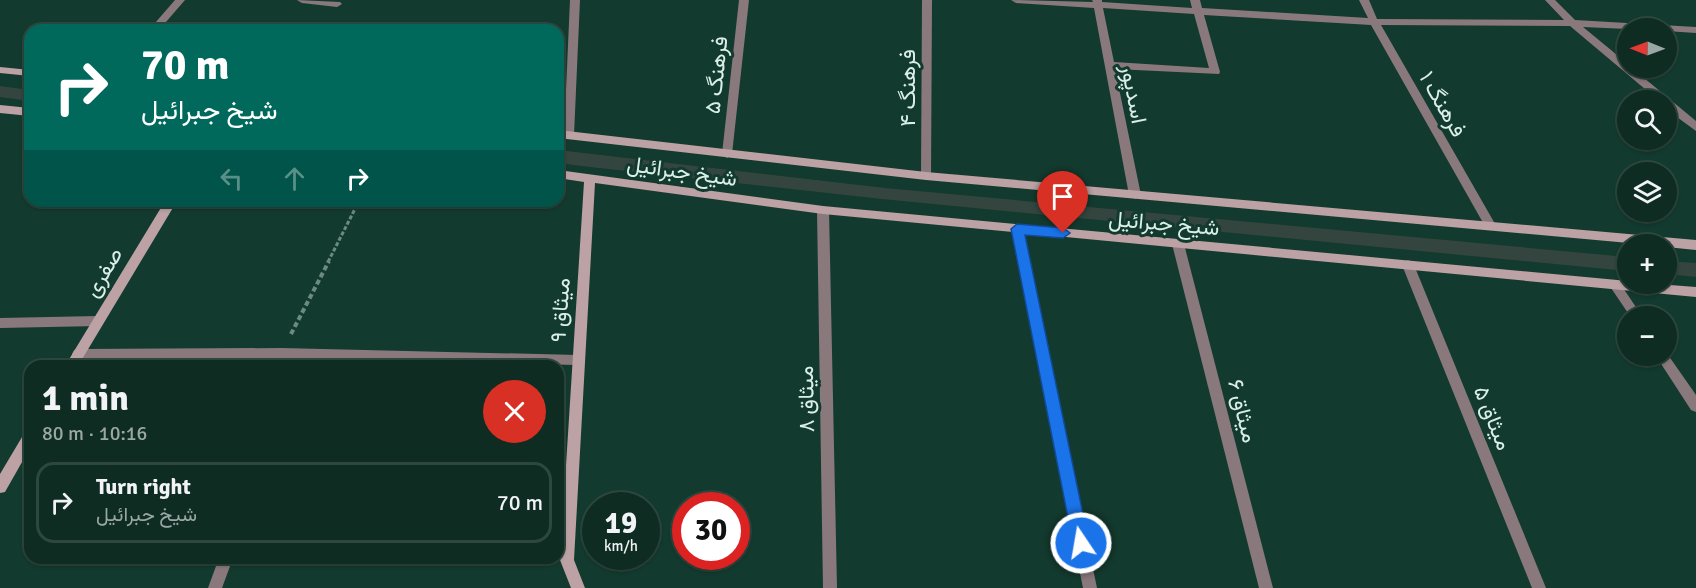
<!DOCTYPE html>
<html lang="en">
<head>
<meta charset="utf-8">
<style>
	body { margin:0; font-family:Signika,Vazirmatn,sans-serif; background:#17342a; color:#f1f3f6; height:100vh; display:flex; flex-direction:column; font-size:22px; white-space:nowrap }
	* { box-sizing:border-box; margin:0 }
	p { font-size:20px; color:#9ba7a5 }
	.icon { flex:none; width:33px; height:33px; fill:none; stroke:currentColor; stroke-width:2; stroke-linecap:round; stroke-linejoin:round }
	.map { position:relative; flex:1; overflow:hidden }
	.side { position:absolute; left:24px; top:360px; width:540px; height:204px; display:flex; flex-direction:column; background:#0e2c22; border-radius:18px; box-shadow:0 2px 4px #0004,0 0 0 2px #2e4840 }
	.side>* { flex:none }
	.hud { position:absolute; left:24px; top:24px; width:540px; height:183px; border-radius:18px; box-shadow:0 2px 4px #0004,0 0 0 2px #2e4840; background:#00695c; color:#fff; overflow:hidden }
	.needle { width:39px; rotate:271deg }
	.controls { position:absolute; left:1617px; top:18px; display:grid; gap:12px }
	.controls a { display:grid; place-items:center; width:60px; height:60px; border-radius:50%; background:#0e2c22; box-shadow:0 2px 4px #0004,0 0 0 2px #2e4840; font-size:30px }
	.speed { position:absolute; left:582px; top:492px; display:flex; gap:12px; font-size:30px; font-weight:700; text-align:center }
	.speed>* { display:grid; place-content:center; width:78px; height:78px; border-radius:50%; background:#0e2c22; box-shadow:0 2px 4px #0004,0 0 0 2px #2e4840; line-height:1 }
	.speed small { font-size:15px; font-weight:400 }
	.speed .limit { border:9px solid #d22; background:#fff; color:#111 }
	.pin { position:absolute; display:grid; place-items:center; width:51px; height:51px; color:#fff; margin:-62px -26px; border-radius:50% 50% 50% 0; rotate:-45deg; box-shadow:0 0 6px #0007 }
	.pin .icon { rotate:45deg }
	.me { position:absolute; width:66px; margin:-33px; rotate:348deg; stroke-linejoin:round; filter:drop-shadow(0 0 4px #0008) }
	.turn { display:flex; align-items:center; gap:21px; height:126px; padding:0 18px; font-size:27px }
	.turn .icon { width:78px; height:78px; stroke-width:2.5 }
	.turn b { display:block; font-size:42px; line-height:51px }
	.lanes { display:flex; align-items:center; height:57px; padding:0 18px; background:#0003; justify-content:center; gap:30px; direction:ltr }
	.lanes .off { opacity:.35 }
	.round { display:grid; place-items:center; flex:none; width:63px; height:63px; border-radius:32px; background:#17342a }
	.overview { display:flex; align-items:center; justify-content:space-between; height:102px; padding:0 18px }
	h1 { font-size:36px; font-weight:700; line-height:45px }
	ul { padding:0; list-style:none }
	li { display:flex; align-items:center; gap:18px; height:81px; margin:0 12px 9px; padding:0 6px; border:3px solid #2e4840; border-radius:18px }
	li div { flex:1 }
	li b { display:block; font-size:22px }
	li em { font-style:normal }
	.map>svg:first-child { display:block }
</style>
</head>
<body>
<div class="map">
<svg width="1696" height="588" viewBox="0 0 1696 588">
	<rect width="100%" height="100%" fill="#133a2e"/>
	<g fill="#33453e">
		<polygon points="0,86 30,90 30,101 0,97"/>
		<polygon points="558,150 885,188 1627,257 1627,271 882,199 590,167 558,163"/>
		<polygon points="1666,261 1696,263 1696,277 1667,274"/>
	</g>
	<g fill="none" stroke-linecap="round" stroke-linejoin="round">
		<polyline stroke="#6b8a80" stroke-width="3" stroke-dasharray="4 2" stroke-linecap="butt" points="328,262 359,201"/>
		<polyline stroke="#6b8a80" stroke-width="4" stroke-dasharray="5 3" stroke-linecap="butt" points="291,334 329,261"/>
		<g fill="#8a797c" fill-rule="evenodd">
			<polygon points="175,0 185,0 159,30 149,30"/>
			<polygon points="297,0 340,2 342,4 337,7 302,3"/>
			<polygon points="570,0 580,0 574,135 569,139 564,135"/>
			<polygon points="739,0 749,0 732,154 727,158 722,154"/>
			<polygon points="922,0 932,0 931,176 926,180 921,176"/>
			<path d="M1011,0L1093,2L1092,0H1102V2L1192,8L1190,0H1200L1202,8L1368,18L1359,0H1369L1377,19L1564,20L1545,0H1555L1575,20L1696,27V33L1666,31V28L1628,29L1583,27L1628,64V68H1632L1696,121V131L1666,109V100H1658L1570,26L1381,25L1494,222L1496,225L1490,229L1486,228L1371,25L1204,15L1220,72L1219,74L1115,69L1141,195L1135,199L1129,195L1094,8L1016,3ZM1103,8L1194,14L1209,68L1114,62Z"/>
			<polygon points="823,206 829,210 837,588 823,588 817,210"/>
			<polygon points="1017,225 1023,229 1097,588 1083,588 1011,229"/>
			<polygon points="1178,239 1184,244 1273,588 1259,588 1172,244"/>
			<polygon points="1408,260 1412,262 1414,265 1546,588 1532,588 1402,265 1404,262"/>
			<polygon points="1615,280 1619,282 1642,316 1630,316 1609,285 1611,282"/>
			<polygon points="98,316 102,317 104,321 102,325 98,326 0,328 0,318"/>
			<polygon points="281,348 578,355 582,356 584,360 582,364 578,365 307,359 304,366 292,366 295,359 78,359 74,358 72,354 74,350 78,349"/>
			<polygon points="1666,352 1696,395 1696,412 1691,410 1656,356 1666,356"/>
			<polygon points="219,558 233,558 222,588 208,588"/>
		</g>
		<g fill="#bca1a5" fill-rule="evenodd">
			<polygon points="0,67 30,70 30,76 0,73"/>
			<polygon points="0,105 30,108 30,116 0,113"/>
			<polygon points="558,130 926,172 1696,240 1696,250 1666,247 1666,244 1640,244 926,180 558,138"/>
			<polygon points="558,170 823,206 1628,281 1628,284 1657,284 1696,287 1696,297 823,214 595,183 574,560 585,588 571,588 560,560 584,182 558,178"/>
			<polygon points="165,201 177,201 78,366 65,366"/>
			<polygon points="30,430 30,448 5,492 0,493 0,474 25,432"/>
		</g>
	</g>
	<polygon fill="#1a73e8" stroke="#114b97" stroke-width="1.5" points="1017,224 1063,228 1070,233 1063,238 1025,235 1089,543 1086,549 1081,551 1075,549 1073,543 1011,229"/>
	<g text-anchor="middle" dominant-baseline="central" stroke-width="6" stroke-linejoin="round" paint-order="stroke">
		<g font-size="22" fill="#daefe7" stroke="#133a2e">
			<text transform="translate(716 75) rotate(-84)">فرهنگ ۵</text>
			<text transform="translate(907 88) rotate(-90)">فرهنگ ۴</text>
			<text transform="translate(1134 94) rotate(79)">اسدپور</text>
			<text transform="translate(1443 104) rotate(60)">فرهنگ ۱</text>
			<text transform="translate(682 171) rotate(8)">شیخ جبرائیل</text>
			<text transform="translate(1164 223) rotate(5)">شیخ جبرائیل</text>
			<text transform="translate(103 272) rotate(-59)">صفری</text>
			<text transform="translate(560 310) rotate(-86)">میثاق ۹</text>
			<text transform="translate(806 399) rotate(-91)">میثاق ۸</text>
			<text transform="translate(1243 411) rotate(76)">میثاق ۶</text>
			<text transform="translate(1493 418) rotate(68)">میثاق ۵</text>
		</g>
	</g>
</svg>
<div class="controls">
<a><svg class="needle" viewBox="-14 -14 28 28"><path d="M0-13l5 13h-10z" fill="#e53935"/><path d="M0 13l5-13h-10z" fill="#9ba7a5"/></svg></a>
<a><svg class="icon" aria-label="search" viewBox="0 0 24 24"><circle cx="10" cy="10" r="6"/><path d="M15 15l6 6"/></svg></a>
<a><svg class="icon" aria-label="layers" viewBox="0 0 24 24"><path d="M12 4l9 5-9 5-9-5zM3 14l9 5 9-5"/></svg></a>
<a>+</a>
<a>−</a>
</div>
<div class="speed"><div>19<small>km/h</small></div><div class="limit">30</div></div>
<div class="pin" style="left:1063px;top:233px;background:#d93025"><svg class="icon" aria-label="arrive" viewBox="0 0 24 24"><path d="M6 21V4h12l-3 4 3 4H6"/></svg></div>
<svg class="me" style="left:1081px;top:543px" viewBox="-20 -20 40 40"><circle r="17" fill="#1a73e8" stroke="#fff" stroke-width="3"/><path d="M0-11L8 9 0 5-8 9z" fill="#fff"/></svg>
<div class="hud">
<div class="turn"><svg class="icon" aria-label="right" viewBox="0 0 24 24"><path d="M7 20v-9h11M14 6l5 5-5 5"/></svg><div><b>70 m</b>شیخ جبرائیل</div></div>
<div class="lanes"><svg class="icon off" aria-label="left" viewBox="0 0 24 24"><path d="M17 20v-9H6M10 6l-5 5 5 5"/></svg><svg class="icon off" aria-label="ahead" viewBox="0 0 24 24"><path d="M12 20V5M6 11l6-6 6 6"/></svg><svg class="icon" aria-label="right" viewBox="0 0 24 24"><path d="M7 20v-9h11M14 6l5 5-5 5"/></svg></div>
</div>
<section class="side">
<div class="overview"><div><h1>1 min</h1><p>80 m · 10:16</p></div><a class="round" style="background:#d93025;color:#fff"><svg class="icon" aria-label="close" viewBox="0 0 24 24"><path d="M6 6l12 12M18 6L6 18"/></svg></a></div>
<ul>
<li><svg class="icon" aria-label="right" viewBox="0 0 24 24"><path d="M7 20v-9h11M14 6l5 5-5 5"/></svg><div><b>Turn right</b><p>شیخ جبرائیل</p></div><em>70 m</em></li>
</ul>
</section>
</div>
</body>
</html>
